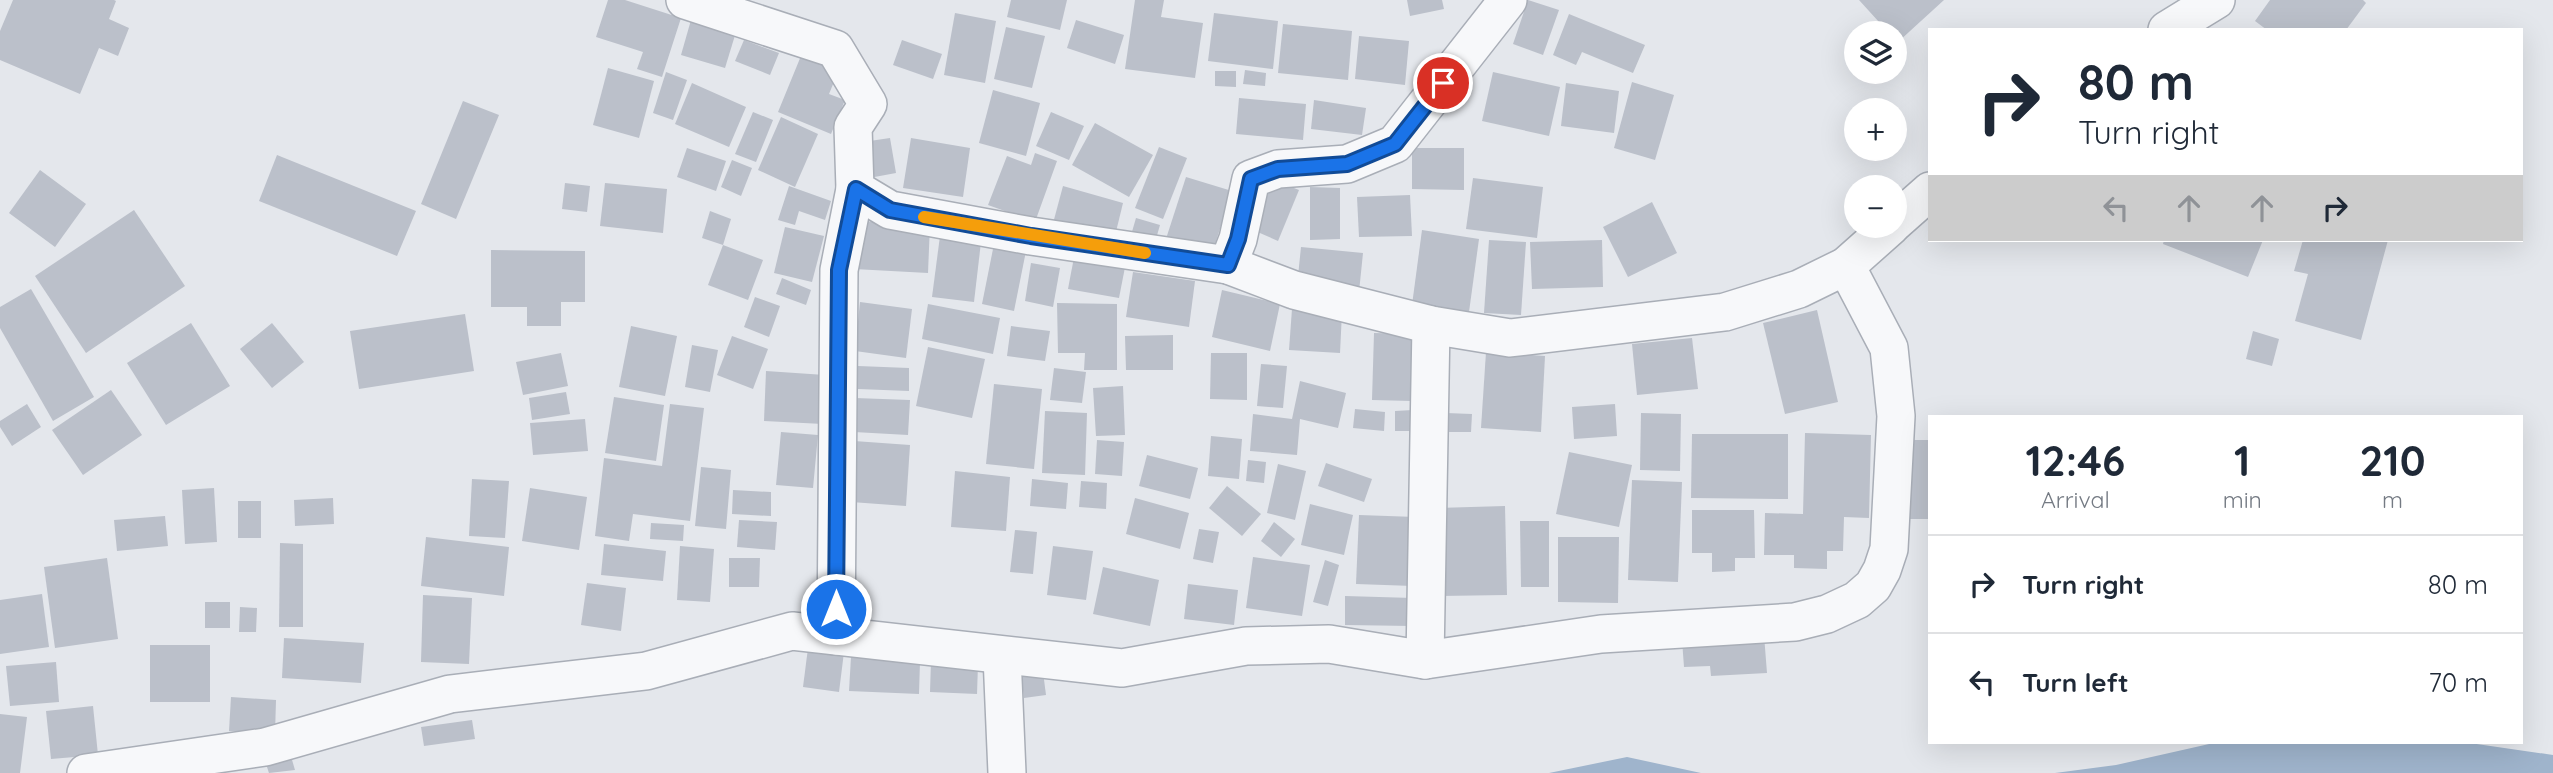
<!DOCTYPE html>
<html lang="en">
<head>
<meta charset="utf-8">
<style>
	body { margin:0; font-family:Quicksand,sans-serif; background:#f2f2f3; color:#1f2937; height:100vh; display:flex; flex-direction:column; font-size:26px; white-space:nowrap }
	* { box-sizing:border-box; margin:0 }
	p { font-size:23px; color:#747a83 }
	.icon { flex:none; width:38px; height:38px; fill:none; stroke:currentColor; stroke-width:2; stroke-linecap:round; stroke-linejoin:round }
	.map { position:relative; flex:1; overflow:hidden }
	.side { position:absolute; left:1928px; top:415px; width:595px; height:329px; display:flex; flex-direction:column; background:#fff; border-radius:0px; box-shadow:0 7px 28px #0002 }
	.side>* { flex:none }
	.hud { position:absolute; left:1928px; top:28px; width:595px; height:214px; border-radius:0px; box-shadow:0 7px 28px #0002; background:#fff; color:#1f2937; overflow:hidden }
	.buttons { position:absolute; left:1844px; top:21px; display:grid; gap:14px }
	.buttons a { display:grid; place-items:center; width:63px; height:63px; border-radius:50%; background:#fff; box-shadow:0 7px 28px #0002; font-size:35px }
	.pin { position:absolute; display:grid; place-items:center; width:60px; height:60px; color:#fff; margin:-30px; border:4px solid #fff; border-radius:50%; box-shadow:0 2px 7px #0007 }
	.me { position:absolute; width:77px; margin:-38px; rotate:0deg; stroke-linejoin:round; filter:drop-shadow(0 0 5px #0008) }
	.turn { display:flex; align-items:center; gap:24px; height:147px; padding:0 35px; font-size:32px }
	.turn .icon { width:91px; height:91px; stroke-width:2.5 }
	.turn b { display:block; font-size:49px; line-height:60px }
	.lanes { display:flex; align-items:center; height:66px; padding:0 35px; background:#0003; justify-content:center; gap:35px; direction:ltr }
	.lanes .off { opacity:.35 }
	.eta { display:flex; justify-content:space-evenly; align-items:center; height:119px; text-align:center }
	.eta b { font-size:42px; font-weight:700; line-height:49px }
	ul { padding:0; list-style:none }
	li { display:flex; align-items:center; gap:21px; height:98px; padding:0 35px; border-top:2px solid #e0e1e3 }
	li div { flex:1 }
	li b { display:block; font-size:26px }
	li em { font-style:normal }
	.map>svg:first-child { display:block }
</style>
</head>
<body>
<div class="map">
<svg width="2553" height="773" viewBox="0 0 2553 773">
	<rect width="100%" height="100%" fill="#e4e7ec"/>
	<g fill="#9fb4cc">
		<polygon points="2218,742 2463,742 2553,755 2553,773 2055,773 2116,765"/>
		<polygon points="1627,757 1701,773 1549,773"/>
	</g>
	<g fill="#bbc0ca">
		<polygon points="13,0 114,0 116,1 109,19 129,28 118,56 99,48 80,94 0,60 0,31"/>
		<polygon points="608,0 625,0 681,18 662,77 637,69 643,52 596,37"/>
		<polygon points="1011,0 1067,0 1060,30 1007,17"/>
		<polygon points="1135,0 1164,0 1161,17 1203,23 1195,78 1125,69"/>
		<polygon points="1407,0 1442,0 1444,9 1410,16"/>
		<polygon points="1528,0 1559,10 1543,55 1513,44"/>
		<polygon points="1859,0 1944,0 1898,42 1895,33 1889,33"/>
		<polygon points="2270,0 2363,0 2366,3 2346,30 2267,30 2255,21"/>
		<polygon points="955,13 996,21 985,83 944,75"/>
		<polygon points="1214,13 1278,21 1273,69 1208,61"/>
		<polygon points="1569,14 1645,45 1633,73 1582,52 1576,65 1553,55"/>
		<polygon points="691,20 736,32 725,68 681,55"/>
		<polygon points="1076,20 1124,35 1115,64 1067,48"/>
		<polygon points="1283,24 1352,31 1348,80 1278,73"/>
		<polygon points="1006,27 1045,36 1032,88 994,79"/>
		<polygon points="1359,36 1409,41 1405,85 1355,79"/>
		<polygon points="744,40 779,53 770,75 735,61"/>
		<polygon points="902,40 942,54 933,79 893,65"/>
		<polygon points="803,51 840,67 829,94 845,100 831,134 778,112"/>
		<polygon points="608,68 654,81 639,138 593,125"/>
		<polygon points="1245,70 1266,73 1265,86 1243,84"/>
		<polygon points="1215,71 1236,71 1236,87 1215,86"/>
		<polygon points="666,72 687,80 673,120 653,113"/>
		<polygon points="1493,72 1560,87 1549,136 1482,121"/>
		<polygon points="1632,82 1674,95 1655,160 1614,148"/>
		<polygon points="692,83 746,107 729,147 675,124"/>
		<polygon points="1566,83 1619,91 1614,133 1561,126"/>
		<polygon points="993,90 1040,103 1026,156 979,143"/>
		<polygon points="1239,98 1306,104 1303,140 1236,134"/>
		<polygon points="1314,100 1366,108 1362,135 1311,129"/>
		<polygon points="463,101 499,115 456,219 421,204"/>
		<polygon points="753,112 773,120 756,162 735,154"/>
		<polygon points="1051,112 1084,126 1069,160 1036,146"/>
		<polygon points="781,117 818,134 795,187 758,170"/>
		<polygon points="1095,123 1153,155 1129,197 1072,165"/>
		<polygon points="890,138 896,173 869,178 863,142"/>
		<polygon points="911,138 970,148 963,197 903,188"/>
		<polygon points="1159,147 1187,158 1163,219 1135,208"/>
		<polygon points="687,148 726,161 716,191 677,177"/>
		<polygon points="1412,148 1464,148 1464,190 1412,189"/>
		<polygon points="1035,153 1057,161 1035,222 988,205 1007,156 1031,165"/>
		<polygon points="277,155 416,211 397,256 259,201"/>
		<polygon points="732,160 752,168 741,196 721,187"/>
		<polygon points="40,170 86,204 55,247 9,213"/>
		<polygon points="1186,177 1232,191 1210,260 1164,245"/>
		<polygon points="1473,178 1543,187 1537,238 1466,229"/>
		<polygon points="1274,180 1299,190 1278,241 1253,230"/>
		<polygon points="565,183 590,186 587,212 562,209"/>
		<polygon points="605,183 667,189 663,233 600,226"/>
		<polygon points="789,186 831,201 825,220 799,211 795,225 778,220"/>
		<polygon points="1063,186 1123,203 1113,244 1052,227"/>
		<polygon points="1310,187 1340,188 1340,239 1310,240"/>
		<polygon points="1410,195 1412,236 1359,237 1357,197"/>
		<polygon points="1652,202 1677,253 1628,277 1603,227"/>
		<polygon points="134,210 185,286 86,353 35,276"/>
		<polygon points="710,211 731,219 723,245 702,238"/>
		<polygon points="1136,218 1160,225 1153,249 1129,242"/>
		<polygon points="856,221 930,224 928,273 854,269"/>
		<polygon points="785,227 824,236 812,282 774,273"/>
		<polygon points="1422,230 1479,239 1469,312 1412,305"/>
		<polygon points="940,236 981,242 974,302 932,297"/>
		<polygon points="995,239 1027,246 1014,311 982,304"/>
		<polygon points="1489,240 1526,242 1521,315 1484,313"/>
		<polygon points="1602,240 1603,287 1532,289 1530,242"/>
		<polygon points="2164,240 2263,240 2248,277 2163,244"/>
		<polygon points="2303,240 2388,240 2361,340 2295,321 2308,274 2294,271"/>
		<polygon points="723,245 763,260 748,300 708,285"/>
		<polygon points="1301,247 1363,253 1359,292 1297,286"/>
		<polygon points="491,250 585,251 585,302 561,302 561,326 527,326 527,307 491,307"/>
		<polygon points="1075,252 1126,262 1119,298 1068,289"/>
		<polygon points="1031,263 1060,268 1053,307 1025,301"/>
		<polygon points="1133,272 1195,281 1189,327 1126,317"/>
		<polygon points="782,278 811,290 806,305 776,294"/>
		<polygon points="31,289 94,397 53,421 0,328 0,307"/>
		<polygon points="1222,290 1280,304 1270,351 1212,337"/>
		<polygon points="755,297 780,306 769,337 744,327"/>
		<polygon points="860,302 912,309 906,358 855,351"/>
		<polygon points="1057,303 1117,304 1117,370 1084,370 1085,353 1058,353"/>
		<polygon points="928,304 1000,318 993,354 922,339"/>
		<polygon points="1292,309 1342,312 1340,353 1289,350"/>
		<polygon points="1817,310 1838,402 1785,414 1763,323"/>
		<polygon points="465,314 474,371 359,389 350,331"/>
		<polygon points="191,323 230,386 166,425 127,363"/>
		<polygon points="272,323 304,362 272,388 240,349"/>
		<polygon points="631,326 677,336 665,396 619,387"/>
		<polygon points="1011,326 1050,331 1045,361 1007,356"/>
		<polygon points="2253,331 2279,339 2272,366 2246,359"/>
		<polygon points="1374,333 1413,334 1412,401 1372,400"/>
		<polygon points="1173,335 1173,370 1126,370 1125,336"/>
		<polygon points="732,336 768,349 753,389 717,375"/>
		<polygon points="1692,338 1698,389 1637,395 1632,344"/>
		<polygon points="692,345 718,350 710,392 685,387"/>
		<polygon points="928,347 985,359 972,418 916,406"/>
		<polygon points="1486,352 1545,356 1541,432 1481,428"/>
		<polygon points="561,353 568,386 523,395 516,362"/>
		<polygon points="1211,353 1247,353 1247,400 1210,399"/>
		<polygon points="1261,364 1287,366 1283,408 1257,406"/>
		<polygon points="858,366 909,368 909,391 858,389"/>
		<polygon points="1054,368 1086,372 1082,403 1050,400"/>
		<polygon points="766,371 825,375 823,424 764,421"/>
		<polygon points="1300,381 1346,393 1338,428 1300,419 1297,455 1250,451 1253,414 1292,419"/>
		<polygon points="994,384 1042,389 1034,469 986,464"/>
		<polygon points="1123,386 1125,435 1096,436 1093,388"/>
		<polygon points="111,390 142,435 83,475 52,430"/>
		<polygon points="566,392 570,414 532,420 529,398"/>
		<polygon points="614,397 664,405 656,461 605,453"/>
		<polygon points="855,398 910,400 908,435 854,432"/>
		<polygon points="27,404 41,427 12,446 0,427 0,421"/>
		<polygon points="670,404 704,408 690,521 633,514 629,541 595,536 604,458 662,466"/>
		<polygon points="1615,404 1617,436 1574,439 1572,407"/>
		<polygon points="1355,409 1385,412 1384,431 1353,428"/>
		<polygon points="1413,410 1414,431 1395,431 1395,411"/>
		<polygon points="1045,411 1087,413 1085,475 1042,473"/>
		<polygon points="1446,413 1472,414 1471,432 1445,432"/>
		<polygon points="1641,413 1681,414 1680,471 1640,470"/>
		<polygon points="585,419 588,451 533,455 530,423"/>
		<polygon points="781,432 818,435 813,488 776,485"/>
		<polygon points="1805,433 1871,435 1869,518 1844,517 1843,551 1827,551 1827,569 1794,568 1794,555 1764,555 1765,513 1803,514"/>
		<polygon points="1692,434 1788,434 1788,499 1691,498"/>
		<polygon points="1211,436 1242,439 1239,479 1208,476"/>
		<polygon points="1097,440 1124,442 1122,476 1095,474"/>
		<polygon points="1905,440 1930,440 1930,519 1906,519"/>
		<polygon points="854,441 910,445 906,506 851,502"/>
		<polygon points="1569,452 1632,465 1619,527 1556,514"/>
		<polygon points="1147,455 1198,468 1190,499 1139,486"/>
		<polygon points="1248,460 1266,462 1264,483 1246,481"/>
		<polygon points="1326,463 1372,479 1364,502 1318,486"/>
		<polygon points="1278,464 1306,471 1295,520 1267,513"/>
		<polygon points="701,467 731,470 726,529 695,526"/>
		<polygon points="955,471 1010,477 1006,531 951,527"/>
		<polygon points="472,479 509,481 505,538 469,536"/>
		<polygon points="1032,479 1068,483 1066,509 1030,506"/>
		<polygon points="1632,480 1682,482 1678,582 1628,580"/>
		<polygon points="1081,481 1107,483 1106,509 1079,507"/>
		<polygon points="1227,486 1261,514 1242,536 1209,508"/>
		<polygon points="214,488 217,542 185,544 182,490"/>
		<polygon points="530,488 587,497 579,550 522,541"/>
		<polygon points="733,490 771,492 771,516 732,514"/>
		<polygon points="333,498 334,524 295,526 294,500"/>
		<polygon points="1135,498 1189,513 1180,549 1126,534"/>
		<rect x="238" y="501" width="23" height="37"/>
		<polygon points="1310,504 1353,515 1344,555 1301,545"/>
		<polygon points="1505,506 1507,595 1439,596 1437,508"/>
		<polygon points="1692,510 1754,510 1755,558 1735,558 1735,571 1712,572 1712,553 1692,553"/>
		<polygon points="1359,515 1416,517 1413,586 1356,584"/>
		<polygon points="165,516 168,546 117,551 114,520"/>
		<polygon points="739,520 777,522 775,550 737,547"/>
		<polygon points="1520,521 1549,521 1549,587 1521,587"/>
		<polygon points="1274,522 1295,539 1281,557 1261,541"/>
		<polygon points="651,523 684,525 683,541 650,539"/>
		<polygon points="1199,529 1219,532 1213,563 1193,559"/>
		<polygon points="1015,530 1037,532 1033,574 1010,572"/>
		<polygon points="426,537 509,547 504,596 421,586"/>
		<polygon points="1558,537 1619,537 1618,603 1558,602"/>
		<polygon points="280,543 303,544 303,627 279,627"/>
		<polygon points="604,544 666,551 663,581 601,575"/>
		<polygon points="680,546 714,549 710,602 677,600"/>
		<polygon points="1053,546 1093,551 1086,600 1047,595"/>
		<polygon points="1253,557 1310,565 1302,616 1246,608"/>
		<polygon points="107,558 118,639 55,648 44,567"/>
		<polygon points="729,558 760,558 759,587 729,587"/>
		<polygon points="1325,560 1339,565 1328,606 1313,602"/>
		<polygon points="1103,567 1159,580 1150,626 1093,614"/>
		<polygon points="587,583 626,588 621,631 581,625"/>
		<polygon points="1188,584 1238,590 1234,625 1184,619"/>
		<polygon points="42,594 49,647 0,654 0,600"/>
		<polygon points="423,595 472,598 469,664 421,662"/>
		<polygon points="1345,596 1413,598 1412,626 1345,625"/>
		<rect x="205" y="602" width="25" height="26"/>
		<polygon points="240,607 257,608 256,632 239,632"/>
		<polygon points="1764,635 1767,673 1711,676 1710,666 1684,667 1682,640"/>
		<polygon points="284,638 364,643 361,683 282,678"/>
		<rect x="150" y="645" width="60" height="57"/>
		<polygon points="808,648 844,652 839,692 803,687"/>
		<polygon points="851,657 920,661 919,694 849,691"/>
		<polygon points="931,661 978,664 977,694 930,692"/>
		<polygon points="56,662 59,702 10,706 6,666"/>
		<polygon points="1043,672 1046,695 1024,698 1021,674"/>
		<polygon points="231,697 276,700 275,734 229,731"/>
		<polygon points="93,706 98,755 51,759 46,711"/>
		<polygon points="0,714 27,717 20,773 0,773"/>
		<polygon points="472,720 475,739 424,746 421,727"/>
		<polygon points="290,753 295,770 269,773 265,761"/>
	</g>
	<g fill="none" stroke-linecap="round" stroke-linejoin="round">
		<g stroke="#a9aeb7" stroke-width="40">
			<g id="street">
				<polyline points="685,0 835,49 868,104 853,127 855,189 890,210 1031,236 1228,265 1294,290 1431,325 1510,338 1725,312 1799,289 1846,266 1891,226"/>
				<polyline points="2167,30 2216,0"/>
				<polyline points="1895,222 1930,191"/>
				<polyline points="1228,265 1238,239 1251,179 1278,169 1347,164 1395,144 1508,0"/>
				<polyline points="836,636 839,270 855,189"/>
				<polyline points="1002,656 1007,773"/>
				<polyline points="1425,660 1431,325"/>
				<polyline points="86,773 265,747 450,694 646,671 792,631 1122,668 1246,646 1329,644 1425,660 1601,634 1795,622 1827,614 1857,600 1873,586 1882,570 1889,549 1896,416 1889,348 1846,266"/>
			</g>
		</g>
		<use href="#street" stroke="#f7f8fa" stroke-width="37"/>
	</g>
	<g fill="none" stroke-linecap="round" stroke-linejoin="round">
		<g stroke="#114b97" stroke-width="18">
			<polyline id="route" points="836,609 839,270 856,189 890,210 1031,236 1228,265 1238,239 1251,179 1278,169 1347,164 1395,144 1443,83"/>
		</g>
		<use href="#route" stroke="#1a73e8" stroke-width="12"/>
		<polyline stroke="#f59e0b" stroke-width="12" points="924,217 1145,253"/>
	</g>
</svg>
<div class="buttons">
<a><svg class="icon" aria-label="layers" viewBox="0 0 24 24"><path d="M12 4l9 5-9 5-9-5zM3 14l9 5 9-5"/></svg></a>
<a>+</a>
<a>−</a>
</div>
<div class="pin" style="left:1443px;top:83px;background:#d93025"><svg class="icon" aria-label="arrive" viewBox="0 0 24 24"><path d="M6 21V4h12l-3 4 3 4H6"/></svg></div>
<svg class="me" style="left:836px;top:609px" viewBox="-20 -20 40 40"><circle r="17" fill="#1a73e8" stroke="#fff" stroke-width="3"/><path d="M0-11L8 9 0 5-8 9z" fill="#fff"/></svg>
<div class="hud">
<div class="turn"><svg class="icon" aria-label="right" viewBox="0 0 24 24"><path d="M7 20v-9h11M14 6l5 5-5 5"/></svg><div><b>80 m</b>Turn right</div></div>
<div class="lanes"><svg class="icon off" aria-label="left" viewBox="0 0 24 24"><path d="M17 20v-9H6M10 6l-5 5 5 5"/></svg><svg class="icon off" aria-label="ahead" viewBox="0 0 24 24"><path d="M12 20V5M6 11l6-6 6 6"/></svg><svg class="icon off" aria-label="ahead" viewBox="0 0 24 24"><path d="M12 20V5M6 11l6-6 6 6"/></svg><svg class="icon" aria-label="right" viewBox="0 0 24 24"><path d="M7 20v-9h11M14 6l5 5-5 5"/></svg></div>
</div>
<section class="side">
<div class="eta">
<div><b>12:46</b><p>Arrival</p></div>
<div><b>1</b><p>min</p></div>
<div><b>210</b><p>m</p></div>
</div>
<ul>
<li><svg class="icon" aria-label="right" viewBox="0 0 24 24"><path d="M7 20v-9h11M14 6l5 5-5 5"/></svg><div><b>Turn right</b></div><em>80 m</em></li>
<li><svg class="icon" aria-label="left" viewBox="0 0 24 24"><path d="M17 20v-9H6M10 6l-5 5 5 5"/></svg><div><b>Turn left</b></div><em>70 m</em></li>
</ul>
</section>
</div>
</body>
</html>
